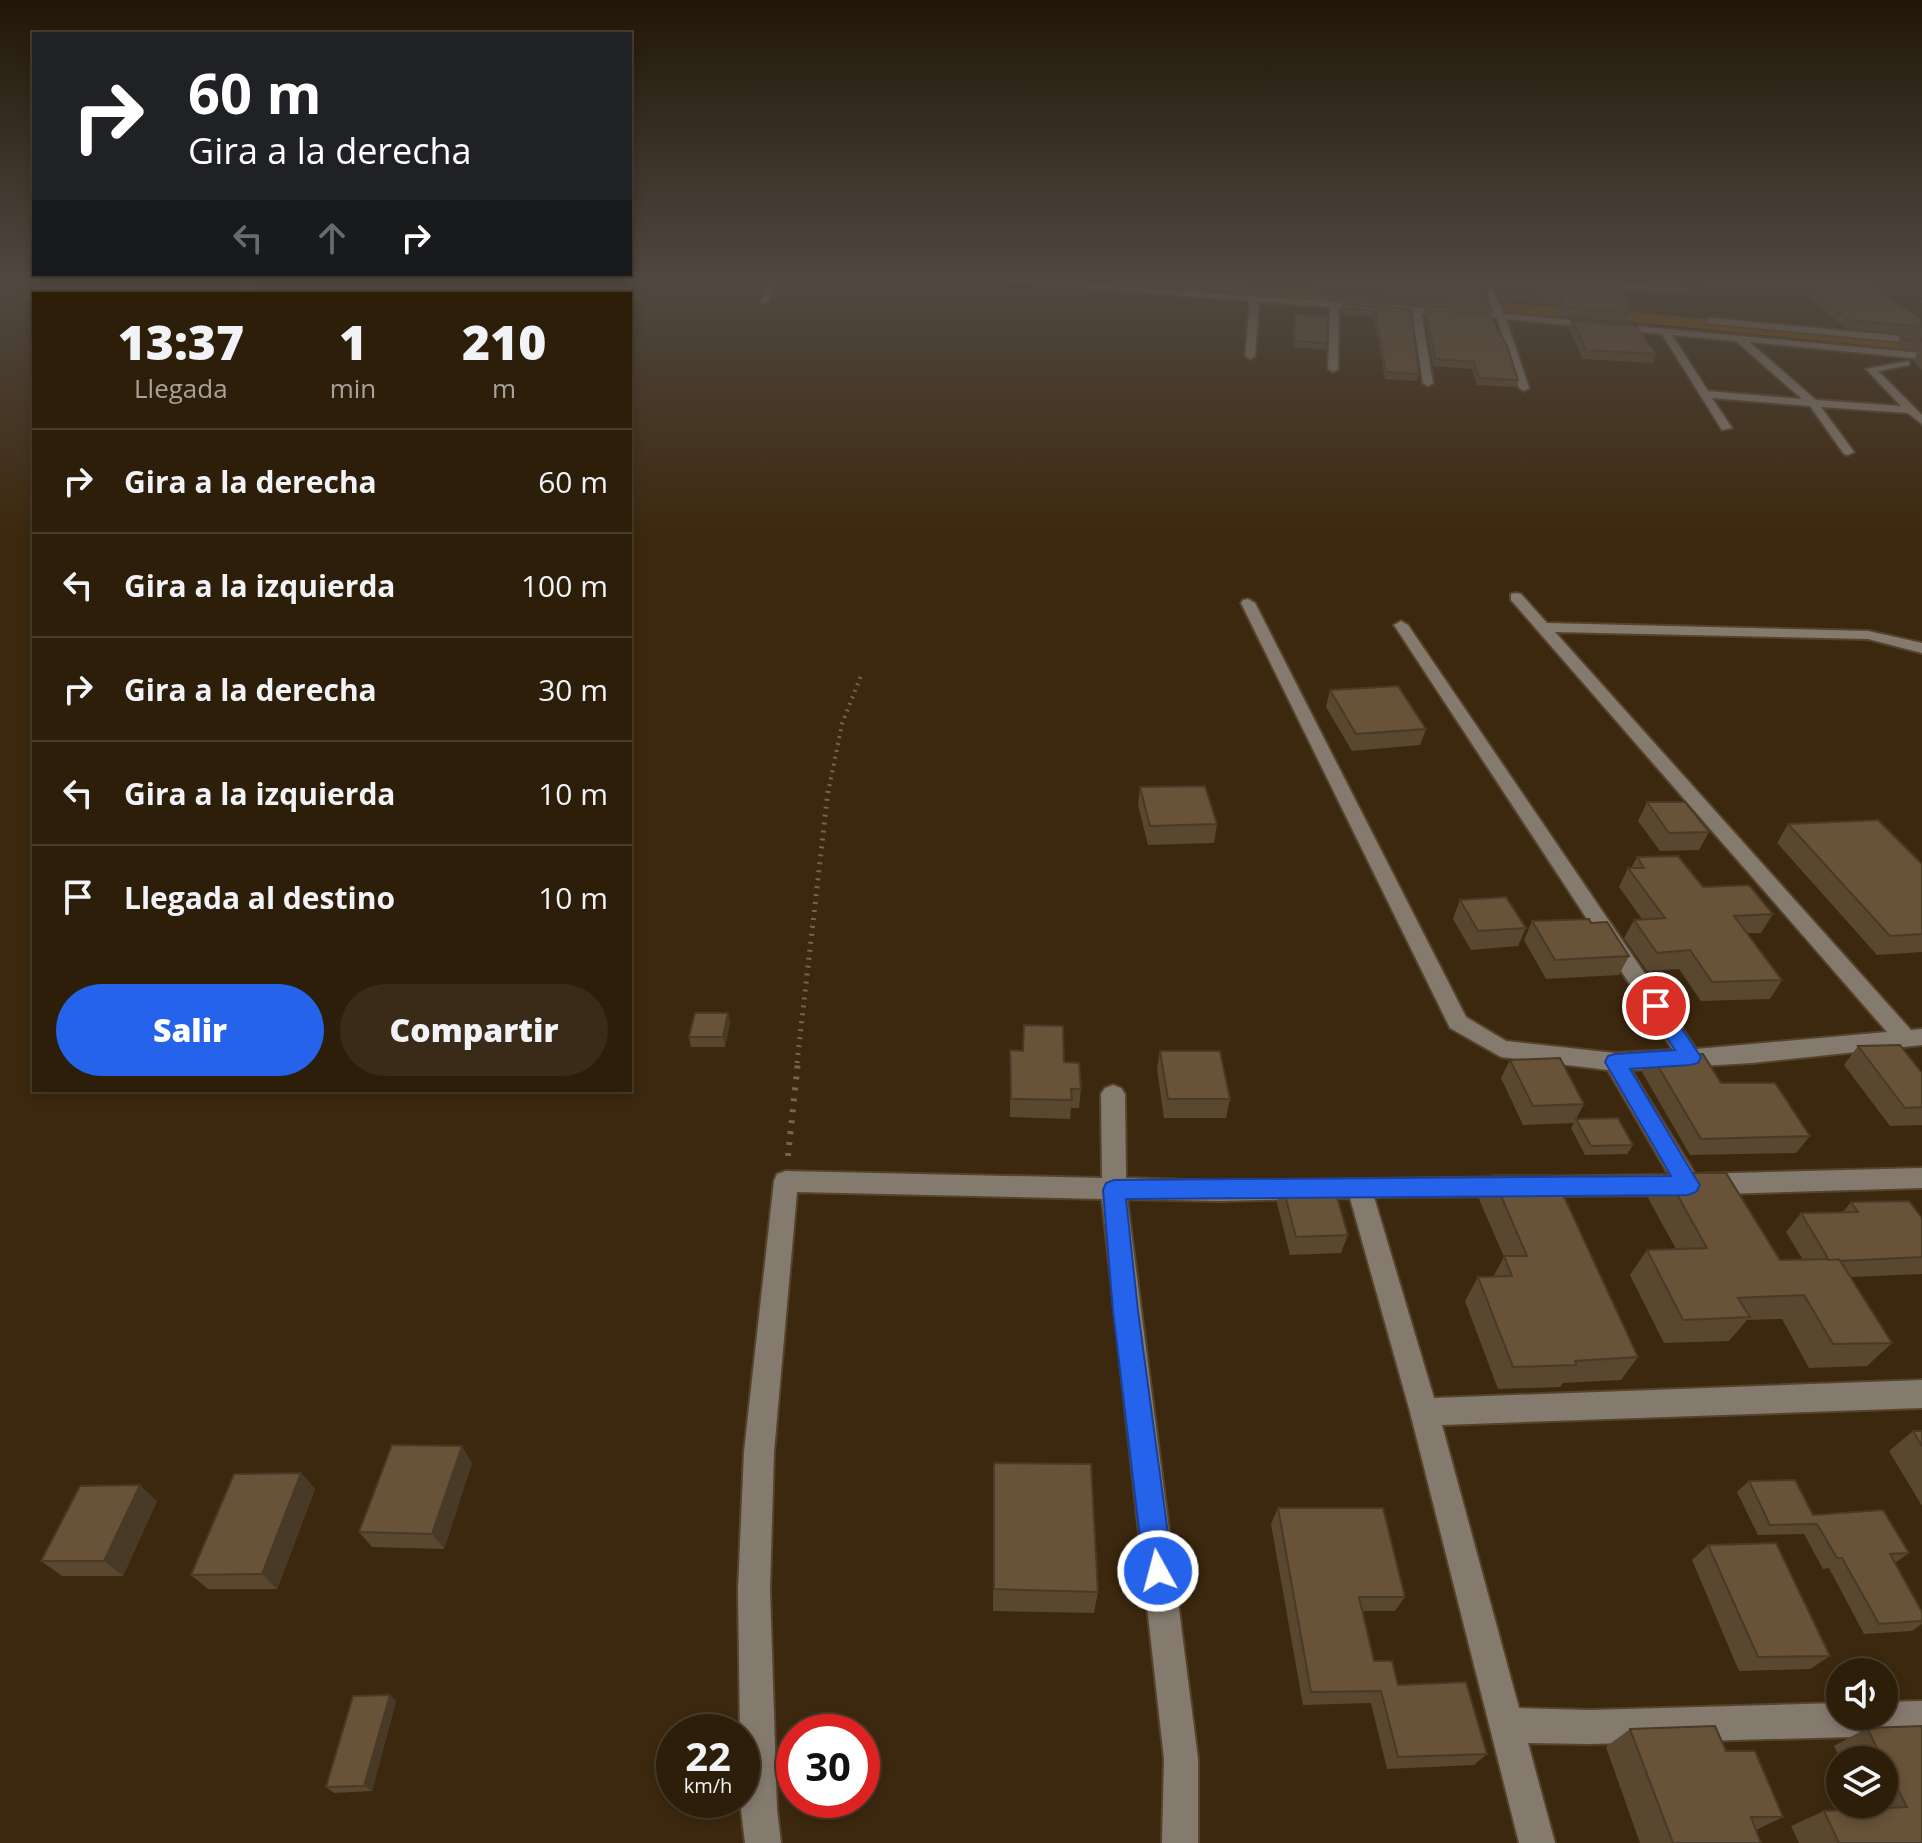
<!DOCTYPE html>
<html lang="es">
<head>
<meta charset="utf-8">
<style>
	body { margin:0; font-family:"Open Sans",sans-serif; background:#392b18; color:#f1f3f6; height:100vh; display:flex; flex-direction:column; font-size:30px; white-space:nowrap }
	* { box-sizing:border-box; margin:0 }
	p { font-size:26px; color:#a7a29c }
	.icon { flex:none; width:44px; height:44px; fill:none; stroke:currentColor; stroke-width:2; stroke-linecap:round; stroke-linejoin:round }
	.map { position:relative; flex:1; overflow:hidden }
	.details { position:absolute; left:32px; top:292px; width:600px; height:800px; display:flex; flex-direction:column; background:#2d1e0a; border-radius:0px; box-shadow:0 4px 12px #0003,0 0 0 2px #483c2b }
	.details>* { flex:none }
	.top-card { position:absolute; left:32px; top:32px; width:600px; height:244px; border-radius:0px; box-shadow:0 4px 12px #0003,0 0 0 2px #483c2b; background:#202124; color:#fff; overflow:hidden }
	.buttons { position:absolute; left:1826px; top:1658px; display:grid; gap:16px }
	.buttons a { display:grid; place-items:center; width:72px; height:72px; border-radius:50%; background:#2d1e0a; box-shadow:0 4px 12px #0003,0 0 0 2px #483c2b; font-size:40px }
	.speed { position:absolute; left:656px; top:1714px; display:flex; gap:16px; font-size:40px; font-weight:700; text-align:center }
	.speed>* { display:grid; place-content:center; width:104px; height:104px; border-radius:50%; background:#2d1e0a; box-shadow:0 4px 12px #0003,0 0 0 2px #483c2b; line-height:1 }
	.speed small { font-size:20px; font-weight:400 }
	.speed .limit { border:12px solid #d22; background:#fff; color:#111 }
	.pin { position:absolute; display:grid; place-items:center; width:68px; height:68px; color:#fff; margin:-34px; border:4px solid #fff; border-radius:50%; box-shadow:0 2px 8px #0007 }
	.me { position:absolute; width:88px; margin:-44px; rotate:353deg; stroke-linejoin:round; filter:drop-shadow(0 0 6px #0008) }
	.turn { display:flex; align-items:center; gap:28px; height:168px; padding:0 24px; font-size:36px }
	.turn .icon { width:104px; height:104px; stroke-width:2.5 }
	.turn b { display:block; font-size:56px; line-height:68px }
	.lanes { display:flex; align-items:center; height:76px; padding:0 24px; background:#0003; justify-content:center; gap:40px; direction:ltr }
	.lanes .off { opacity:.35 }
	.eta { display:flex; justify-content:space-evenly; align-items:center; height:136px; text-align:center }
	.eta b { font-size:48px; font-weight:800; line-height:56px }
	.button { display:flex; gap:16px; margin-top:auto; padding:16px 24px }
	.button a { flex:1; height:92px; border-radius:48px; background:#2563eb; color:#fff; font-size:32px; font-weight:800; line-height:92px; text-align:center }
	.button a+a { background:#392b18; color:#f1f3f6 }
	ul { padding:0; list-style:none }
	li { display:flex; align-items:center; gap:24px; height:104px; padding:0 24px; border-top:2px solid #483c2b }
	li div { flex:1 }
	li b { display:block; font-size:30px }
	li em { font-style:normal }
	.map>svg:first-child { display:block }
</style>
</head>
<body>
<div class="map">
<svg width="1922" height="1843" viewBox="0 0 1922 1843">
	<rect width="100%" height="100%" fill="#3c280e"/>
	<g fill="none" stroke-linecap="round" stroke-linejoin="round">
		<g fill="#805100" fill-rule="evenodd">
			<polygon points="1088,280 1163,280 1362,293 1370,298 1362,303 1095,284"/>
			<polygon points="1434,298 1634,312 1922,341 1922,351 1634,322 1429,306 1429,300"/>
		</g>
		<g stroke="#56432b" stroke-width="4">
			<g id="minor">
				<polygon points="249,280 258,280 246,294 237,294"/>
				<polygon points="770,280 778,280 767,302 761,302"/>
				<path d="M986,280H1029L1494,313L1481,280H1489L1504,314L1922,353V359L1749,342L1816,400L1901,406L1866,369L1909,361V365L1878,371L1922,415V424L1908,413L1821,407L1854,452L1848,455L1844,454L1810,406L1712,398L1732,428L1722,430L1662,334L1506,319L1529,388L1524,391L1519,388L1497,318L1421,313L1433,383L1428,386L1423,383L1412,312L1339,307L1338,369L1333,372L1328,369L1330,307L1259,302L1255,356L1250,359L1245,356L1250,301ZM1672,335L1736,341L1802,399L1708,391Z"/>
				<polygon points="1597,282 1685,287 1689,290 1685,293 1594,287"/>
				<polygon points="1709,318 1922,338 1922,344 1706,323"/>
				<polygon points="1516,593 1521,594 1547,623 1868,631 1922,643 1922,653 1868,639 1555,632 1911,1030 1922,1029 1922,1045 1752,1063 1631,1070 1695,1174 1922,1168 1922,1188 1688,1195 1374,1197 1434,1398 1922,1380 1922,1408 1442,1425 1519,1708 1589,1710 1840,1703 1840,1716 1884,1716 1884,1702 1922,1701 1922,1735 1589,1744 1528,1743 1555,1843 1519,1843 1410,1412 1350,1198 1219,1201 1127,1199 1198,1759 1198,1843 1162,1843 1164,1759 1102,1199 797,1192 774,1452 770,1589 777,1809 781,1843 745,1843 741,1809 738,1589 744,1452 774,1181 777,1174 786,1171 1102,1178 1101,1094 1105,1088 1113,1085 1121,1088 1125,1094 1126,1178 1219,1181 1669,1175 1608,1070 1501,1057 1450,1028 1241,603 1243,600 1248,599 1255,603 1466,1017 1506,1041 1615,1053 1673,1050 1394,625 1401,621 1408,625 1696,1049 1887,1032 1511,600 1511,594"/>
			</g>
		</g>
		<polyline stroke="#76644e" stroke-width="2" stroke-dasharray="1 3" stroke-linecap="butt" points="1882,280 1922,302"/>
		<polyline stroke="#76644e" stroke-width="4" stroke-dasharray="2 5" stroke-linecap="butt" points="828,793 842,724 862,673"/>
		<polyline stroke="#76644e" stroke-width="5" stroke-dasharray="2 6" stroke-linecap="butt" points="797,1063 828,791"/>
		<polyline stroke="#76644e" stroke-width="6" stroke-dasharray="3 8" stroke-linecap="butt" points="788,1156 798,1061"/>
		<use href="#minor" fill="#857a6e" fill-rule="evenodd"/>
	</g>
	<g fill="#594730">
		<polygon points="1307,280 1483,280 1487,292 1485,299 1482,299 1483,301 1481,309 1318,298"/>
		<polygon points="1496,280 1557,280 1630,301 1627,310 1626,310 1629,313 1625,322 1564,317 1558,305 1501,300 1495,286"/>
		<polygon points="1572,280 1609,280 1609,281"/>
		<polygon points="1693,280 1866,280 1922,320 1922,336 1846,328 1804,294 1711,293"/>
		<polygon points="1343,304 1411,309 1419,374 1417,381 1385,379 1374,317 1342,315"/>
		<polygon points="1426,310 1518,380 1516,387 1477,385 1472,369 1433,366 1425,316"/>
		<polygon points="1295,314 1327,343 1326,350 1293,347"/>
		<polygon points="1572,320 1656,354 1653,363 1583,359 1569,328"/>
		<polygon points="1901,337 1922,339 1922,351 1901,348 1897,345"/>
		<polygon points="1917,353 1922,353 1922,370 1913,361"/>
		<polygon points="1330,690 1426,729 1420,745 1352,751 1326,707"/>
		<polygon points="1140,787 1217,824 1214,843 1148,845 1138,805"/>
		<polygon points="1647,802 1709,832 1699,850 1660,851 1638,821"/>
		<polygon points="1788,824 1922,864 1922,952 1877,955 1777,843"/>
		<polygon points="1637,857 1703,887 1773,914 1761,933 1747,933 1782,980 1770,999 1701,1001 1679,969 1647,971 1624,938 1634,920 1642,919 1619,887 1628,868 1631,868"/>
		<polygon points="1460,900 1526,928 1518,946 1471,950 1453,919"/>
		<polygon points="1532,921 1591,923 1629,956 1619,975 1546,979 1524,940"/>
		<polygon points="730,1022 725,1047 691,1047 689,1037"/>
		<polygon points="1024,1025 1064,1062 1081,1089 1079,1108 1071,1108 1070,1119 1010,1117 1010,1050 1023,1051"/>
		<polygon points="1858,1046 1922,1073 1922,1125 1890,1126 1844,1065"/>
		<polygon points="1160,1051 1230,1099 1226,1118 1164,1118 1157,1069"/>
		<polygon points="1652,1056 1721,1083 1810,1136 1796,1153 1690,1155 1642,1072"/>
		<polygon points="1510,1060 1584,1104 1574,1123 1523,1125 1501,1078"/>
		<polygon points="1576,1119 1633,1145 1627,1154 1585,1155 1571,1128"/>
		<polygon points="1665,1173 1780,1260 1803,1260 1786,1232 1801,1213 1842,1213 1851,1202 1922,1218 1922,1274 1850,1277 1892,1343 1867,1366 1809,1368 1782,1319 1747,1320 1729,1341 1664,1343 1630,1275 1647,1250 1676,1249 1648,1198"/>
		<polygon points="1492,1175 1638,1357 1621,1380 1563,1383 1560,1387 1498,1389 1465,1301 1478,1277 1493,1277 1504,1257 1479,1199"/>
		<polygon points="1282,1184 1348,1235 1341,1253 1290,1255 1277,1203"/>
		<polygon points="1913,1431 1922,1431 1922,1506 1889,1451"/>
		<polygon points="472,1463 444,1549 372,1547 359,1532"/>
		<polygon points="994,1463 1098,1592 1094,1613 993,1611"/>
		<polygon points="301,1473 315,1489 277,1589 208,1589 191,1575"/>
		<polygon points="1749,1481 1813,1515 1909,1553 1895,1563 1922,1612 1922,1624 1912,1631 1864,1634 1829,1568 1823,1569 1804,1534 1758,1535 1737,1492"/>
		<polygon points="157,1501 123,1576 62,1576 41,1561"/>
		<polygon points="1278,1508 1405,1597 1395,1611 1362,1611 1374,1661 1398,1685 1487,1754 1474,1765 1387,1769 1371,1703 1303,1705 1271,1524"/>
		<polygon points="1708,1545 1830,1656 1810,1669 1739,1671 1692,1560"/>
		<polygon points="396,1701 372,1791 334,1793 326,1787"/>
		<polygon points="1922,1726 1922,1843 1799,1843 1791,1826 1824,1811 1864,1809 1862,1804 1884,1804 1884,1760 1841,1760 1834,1746 1867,1728"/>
		<polygon points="1630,1729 1726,1751 1783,1817 1756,1830 1761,1843 1640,1843 1606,1747"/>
	</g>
	<g fill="#493927">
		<polygon points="728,1013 730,1022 725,1047 723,1037"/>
		<polygon points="462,1446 472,1463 444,1549 432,1534"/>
		<polygon points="301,1473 315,1489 277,1589 262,1574"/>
		<polygon points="140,1485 157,1501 123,1576 104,1561"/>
		<polygon points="390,1695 396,1701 372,1791 364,1786"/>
	</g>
	<g fill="#685238" stroke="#493927" stroke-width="2">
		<polygon points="1313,280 1483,280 1487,292 1478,291 1483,301 1320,290"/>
		<polygon points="1498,280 1557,280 1618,283 1630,301 1619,300 1629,313 1567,307 1561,296 1504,291"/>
		<polygon points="1706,280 1866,280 1922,320 1922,327 1850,320 1807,287 1714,285"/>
		<polygon points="1343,304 1411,309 1419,374 1386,372 1375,311 1343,309"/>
		<polygon points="1426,310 1489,314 1507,346 1518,380 1479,378 1474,362 1435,359"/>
		<polygon points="1295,314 1328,316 1327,343 1294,341"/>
		<polygon points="1572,320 1636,326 1656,354 1586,350"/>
		<polygon points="1901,337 1922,339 1922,342 1905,340"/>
		<polygon points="1398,686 1426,729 1356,734 1330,690"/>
		<polygon points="1205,786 1217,824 1150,826 1140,787"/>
		<polygon points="1647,802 1685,802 1709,832 1669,833"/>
		<polygon points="1878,820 1922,864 1922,934 1890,936 1788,824"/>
		<polygon points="1678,856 1703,887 1749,885 1773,914 1734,916 1782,980 1712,982 1690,950 1657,953 1634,920 1665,918 1628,868 1644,868 1637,857"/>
		<polygon points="1506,897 1526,928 1478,931 1460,900"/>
		<polygon points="1589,919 1591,923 1607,922 1629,956 1555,960 1532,921"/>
		<polygon points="695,1013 728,1013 723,1037 689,1037"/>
		<polygon points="1024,1025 1063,1026 1064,1062 1079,1063 1081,1089 1071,1089 1072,1100 1011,1099 1010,1050 1023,1051"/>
		<polygon points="1900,1045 1922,1073 1922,1107 1905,1108 1858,1046"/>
		<polygon points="1160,1051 1220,1051 1230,1099 1168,1099"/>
		<polygon points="1703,1054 1721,1083 1775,1083 1810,1136 1701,1139 1652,1056"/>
		<polygon points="1560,1058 1584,1104 1533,1106 1510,1060"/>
		<polygon points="1618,1118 1633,1145 1591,1146 1576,1119"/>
		<polygon points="1665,1173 1726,1173 1780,1260 1839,1259 1892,1343 1833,1344 1804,1295 1738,1298 1750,1317 1683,1320 1647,1250 1707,1248"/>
		<polygon points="1492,1175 1554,1175 1638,1357 1575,1361 1576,1365 1513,1367 1478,1277 1512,1276 1504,1256 1527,1256"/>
		<polygon points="1333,1183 1348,1235 1296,1237 1282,1184"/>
		<polygon points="1909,1201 1922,1218 1922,1257 1840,1261 1839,1259 1829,1260 1801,1213 1858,1212 1851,1202"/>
		<polygon points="1913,1431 1922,1431 1922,1446"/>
		<polygon points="392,1445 462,1446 432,1534 359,1532"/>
		<polygon points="994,1463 1091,1464 1098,1592 994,1589"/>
		<polygon points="301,1473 262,1574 191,1575 234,1474"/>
		<polygon points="1795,1480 1813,1515 1883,1510 1909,1553 1890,1554 1922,1612 1922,1621 1879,1624 1842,1558 1837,1558 1817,1524 1770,1525 1749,1481"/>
		<polygon points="140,1485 104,1561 41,1561 80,1486"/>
		<polygon points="1278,1508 1383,1508 1405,1597 1359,1597 1374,1661 1392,1661 1398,1685 1466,1682 1487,1754 1398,1757 1381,1691 1311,1692"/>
		<polygon points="1776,1543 1830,1656 1758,1657 1708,1545"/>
		<polygon points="390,1695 364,1786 326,1787 353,1696"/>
		<polygon points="1715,1726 1726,1751 1755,1751 1783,1817 1751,1817 1761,1843 1673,1843 1630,1729"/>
		<polygon points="1922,1726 1922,1843 1839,1843 1824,1811 1907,1807 1867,1728"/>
	</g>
	<linearGradient id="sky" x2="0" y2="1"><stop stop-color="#211608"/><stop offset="0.52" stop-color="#504841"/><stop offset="1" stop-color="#504841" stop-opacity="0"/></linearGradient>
	<rect width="1922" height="538" fill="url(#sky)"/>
	<polygon fill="#2563eb" stroke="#184099" stroke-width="2" points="1656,999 1663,1001 1701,1057 1698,1063 1690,1065 1630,1069 1696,1179 1700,1185 1696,1192 1688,1195 1126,1199 1138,1311 1173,1571 1168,1581 1158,1585 1148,1581 1144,1571 1113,1311 1103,1190 1106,1183 1114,1180 1671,1176 1605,1062 1608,1056 1615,1054 1675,1050 1646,1006"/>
</svg>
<div class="buttons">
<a><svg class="icon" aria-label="sound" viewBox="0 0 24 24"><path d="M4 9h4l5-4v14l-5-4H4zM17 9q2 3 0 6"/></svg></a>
<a><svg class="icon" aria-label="layers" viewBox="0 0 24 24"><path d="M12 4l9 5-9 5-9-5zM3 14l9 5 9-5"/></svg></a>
</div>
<div class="speed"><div>22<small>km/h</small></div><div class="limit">30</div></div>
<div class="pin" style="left:1656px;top:1006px;background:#d93025"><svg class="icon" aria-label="arrive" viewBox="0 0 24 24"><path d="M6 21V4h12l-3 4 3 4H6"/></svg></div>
<svg class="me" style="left:1158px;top:1571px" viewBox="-20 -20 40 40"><circle r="17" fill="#2563eb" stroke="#fff" stroke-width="3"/><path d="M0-11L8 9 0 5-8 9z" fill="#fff"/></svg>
<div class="top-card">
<div class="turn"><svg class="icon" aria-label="right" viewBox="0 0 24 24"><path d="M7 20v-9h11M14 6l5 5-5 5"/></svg><div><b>60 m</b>Gira a la derecha</div></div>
<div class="lanes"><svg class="icon off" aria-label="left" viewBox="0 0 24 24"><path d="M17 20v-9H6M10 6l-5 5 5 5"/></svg><svg class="icon off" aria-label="ahead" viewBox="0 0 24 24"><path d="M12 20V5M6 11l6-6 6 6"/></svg><svg class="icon" aria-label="right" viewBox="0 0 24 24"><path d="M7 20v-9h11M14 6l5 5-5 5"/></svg></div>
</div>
<section class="details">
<div class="eta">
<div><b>13:37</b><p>Llegada</p></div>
<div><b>1</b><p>min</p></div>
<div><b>210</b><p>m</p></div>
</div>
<ul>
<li><svg class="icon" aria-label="right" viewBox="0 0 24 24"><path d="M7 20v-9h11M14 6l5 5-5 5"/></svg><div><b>Gira a la derecha</b></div><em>60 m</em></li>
<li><svg class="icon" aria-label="left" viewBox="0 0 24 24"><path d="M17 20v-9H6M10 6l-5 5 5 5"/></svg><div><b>Gira a la izquierda</b></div><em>100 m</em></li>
<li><svg class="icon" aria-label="right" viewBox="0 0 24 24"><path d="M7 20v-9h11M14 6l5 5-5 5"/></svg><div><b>Gira a la derecha</b></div><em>30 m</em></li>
<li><svg class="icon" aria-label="left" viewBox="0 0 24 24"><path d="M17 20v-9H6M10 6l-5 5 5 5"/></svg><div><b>Gira a la izquierda</b></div><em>10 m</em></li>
<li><svg class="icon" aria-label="arrive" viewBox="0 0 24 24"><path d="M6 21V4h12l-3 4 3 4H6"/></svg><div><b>Llegada al destino</b></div><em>10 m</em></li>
</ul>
<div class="button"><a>Salir</a><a>Compartir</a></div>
</section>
</div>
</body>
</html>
